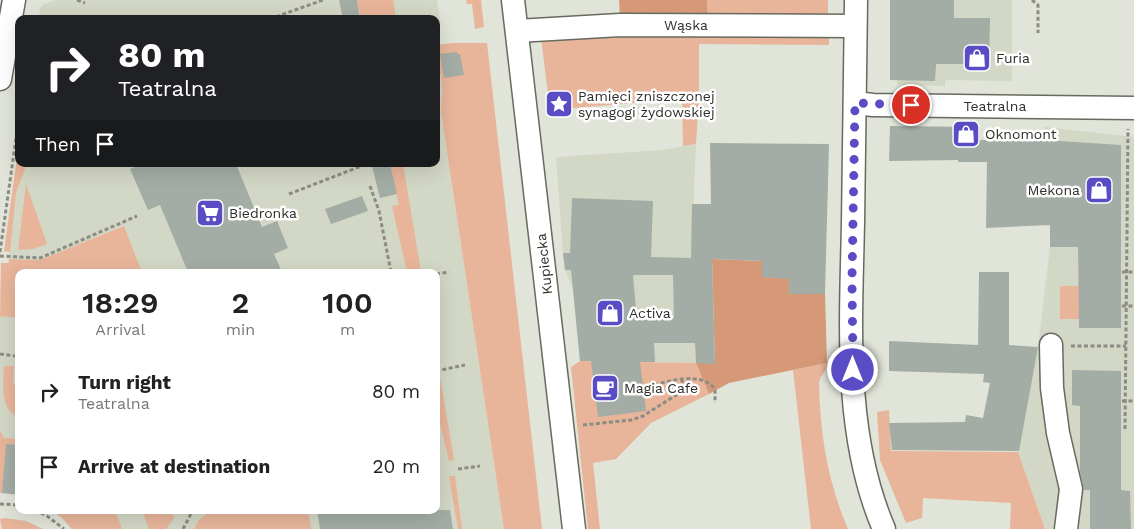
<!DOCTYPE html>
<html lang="en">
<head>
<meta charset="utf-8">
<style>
	body { margin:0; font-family:"Work Sans",sans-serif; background:#f6f6f6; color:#222; height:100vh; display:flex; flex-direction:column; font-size:19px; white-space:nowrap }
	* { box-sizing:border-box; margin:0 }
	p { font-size:16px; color:#767676 }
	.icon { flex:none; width:28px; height:28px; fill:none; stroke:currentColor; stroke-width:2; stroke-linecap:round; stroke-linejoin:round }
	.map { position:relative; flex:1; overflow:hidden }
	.details { position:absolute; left:15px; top:269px; width:425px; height:245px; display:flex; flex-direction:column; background:#fff; border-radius:10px; box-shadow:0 5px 20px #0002 }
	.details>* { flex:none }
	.banner { position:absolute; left:15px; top:15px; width:425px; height:152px; border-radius:10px; box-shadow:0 5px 20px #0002; background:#202124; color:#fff; overflow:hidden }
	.pin { position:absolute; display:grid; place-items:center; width:42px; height:42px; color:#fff; margin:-21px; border:2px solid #fff; border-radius:50%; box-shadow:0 1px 5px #0007 }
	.me { position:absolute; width:55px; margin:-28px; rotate:0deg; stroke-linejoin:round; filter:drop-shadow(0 0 4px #0008) }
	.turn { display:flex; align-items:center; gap:18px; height:105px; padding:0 20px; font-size:22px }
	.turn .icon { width:65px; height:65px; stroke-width:2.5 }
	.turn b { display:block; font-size:35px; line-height:42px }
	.then { display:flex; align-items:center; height:48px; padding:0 20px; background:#0003; gap:10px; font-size:19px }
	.eta { display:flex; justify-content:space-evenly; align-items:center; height:85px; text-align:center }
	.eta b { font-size:30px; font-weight:600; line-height:35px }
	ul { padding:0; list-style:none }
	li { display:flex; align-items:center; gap:15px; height:75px; padding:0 20px }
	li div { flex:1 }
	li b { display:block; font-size:19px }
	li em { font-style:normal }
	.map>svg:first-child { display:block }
</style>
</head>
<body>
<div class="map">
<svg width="1134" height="529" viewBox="0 0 1134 529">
	<rect width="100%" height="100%" fill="#e1e4d8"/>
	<g fill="#d3d7c5">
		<polygon points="56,0 437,0 441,26 436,26 436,19 38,19 40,9 43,5"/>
		<polygon points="897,0 1012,0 1012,81 945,80 945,86 897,85"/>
		<polygon points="436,49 442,86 441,112 504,529 122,529 113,510 436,510 436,272 19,272 19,439 4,438 0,430 0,319 10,252 16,193 26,164 436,164"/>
		<polygon points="1044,127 1134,137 1134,529 1045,529 1018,452 1038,347 1050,247 1050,226 1043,225"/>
		<polygon points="696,144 691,258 696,363 580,361 573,289 565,270 563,253 556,157 663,150"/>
	</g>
	<g fill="#e8b59a">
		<polygon points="357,0 393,0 396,19 361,19"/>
		<polygon points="466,0 481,0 484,27 475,29 472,4 467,4"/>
		<polygon points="707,0 828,0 828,20 708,18"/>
		<polygon points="606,34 829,36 829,45 699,44 699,97 696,144 683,146 682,99 550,110 541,38"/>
		<polygon points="453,43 487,43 542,529 504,529 441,112 442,86 436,45"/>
		<polygon points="19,143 19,164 26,164 26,166 16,193 10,252 4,251"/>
		<polygon points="390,164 403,164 421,272 407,272 392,206 399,205"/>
		<polygon points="26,184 47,244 33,249 18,250"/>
		<polygon points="124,226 142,272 19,272 19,318 1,316 0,319 1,263 9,263 9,259 40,260"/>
		<rect x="1060" y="286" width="19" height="33"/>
		<polygon points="580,361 696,363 709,394 651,423 616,459 593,463 600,529 588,529 571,367"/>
		<path d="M827,363C827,372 819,376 819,384C820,434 828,483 848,529H811L793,370Z"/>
		<path d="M4,366H14L13,381L19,393V417C0,411 3,383 4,366Z"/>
		<polygon points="440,377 454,460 449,461 436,406 436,378"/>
		<polygon points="889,410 891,451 1018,452 1045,529 1010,529 1011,503 923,498 922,518 906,523 880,460 877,412"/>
		<polygon points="0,430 4,438 19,439 19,475 4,473 2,493 0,493"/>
		<polygon points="449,476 455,476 462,529 458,529"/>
		<polygon points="50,510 115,510 122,529 72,529 62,518"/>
		<polygon points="142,510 171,510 174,518 166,529 149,529"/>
		<polygon points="211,510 308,510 311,529 194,529 199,520"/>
		<polygon points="5,518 26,521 43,529 2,529 0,519"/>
	</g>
	<g fill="#d69978">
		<polygon points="619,0 707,0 708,18 620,17"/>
		<polygon points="712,259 762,261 762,277 789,278 789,293 825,294 827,363 729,383 709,394 696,363 715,363"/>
	</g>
	<g fill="#a3ada5" fill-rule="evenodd">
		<polygon points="339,0 357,0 360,19 343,19"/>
		<polygon points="890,0 954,0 954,18 990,18 989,64 936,64 935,81 890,80"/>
		<polygon points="457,52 457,54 460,54 464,75 444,78 440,54"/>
		<polygon points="890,126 980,127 980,140 1044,140 1121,145 1121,328 1079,328 1078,247 1050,247 1050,225 986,228 987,162 958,162 958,160 889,161"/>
		<path d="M710,143L829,144L825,294H789V279L762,277V261L712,259L715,364L696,363L695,343H654L655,362H640L646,411L598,417L591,361H580L571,270H565L563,253H570L572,198L653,201L651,257L691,258L692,204H711ZM633,275H673L674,318L637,320Z"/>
		<polygon points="143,164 236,164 262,227 277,221 288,248 274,254 282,272 188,272 160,205 148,210 130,169"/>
		<polygon points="382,164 390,164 397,194 380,198 372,166"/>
		<polygon points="362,196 368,211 331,224 325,209"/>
		<polygon points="979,272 1009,272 1009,345 1038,347 1019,451 892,450 889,423 965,422 966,415 983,418 990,383 983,382 984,374 889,371 889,341 978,345"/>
		<polygon points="1072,370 1121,371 1121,490 1130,491 1131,529 1090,529 1090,490 1084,490 1080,471 1080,406 1072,405"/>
		<polygon points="6,444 19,445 19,495 2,493"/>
		<polygon points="317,510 450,510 453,529 320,529"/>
	</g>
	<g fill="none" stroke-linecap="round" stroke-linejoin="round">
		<g stroke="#676a5f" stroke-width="25">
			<g id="minor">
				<polyline points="513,0 574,529"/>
				<path d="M856,0C855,74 854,149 853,223C851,324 843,434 884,529"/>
				<polyline points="517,31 620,25 855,26"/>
				<polyline points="0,79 14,0"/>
				<polyline points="855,103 873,105 1134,108"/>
				<polyline points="1051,345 1052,388 1058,433 1071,489 1066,529"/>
			</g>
		</g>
		<g stroke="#8b8c84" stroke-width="3" stroke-dasharray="4 2.5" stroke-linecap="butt">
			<polyline points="77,0 85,3"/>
			<polyline points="1032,0 1038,5 1038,33"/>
			<polyline points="270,19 323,0"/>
			<polyline points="370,186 379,211 391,272"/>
			<polyline points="289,194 364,165"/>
			<polyline points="0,252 19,117"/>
			<polyline points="0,256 40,258 137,216"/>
			<polyline points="1122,272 1134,272"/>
			<polyline points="436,274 449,272"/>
			<polyline points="1122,306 1134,306"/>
			<polyline points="1071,346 1126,346"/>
			<polyline points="0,354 15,356"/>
			<polyline points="436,371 465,365"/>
			<path d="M648,386C668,382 700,370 715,389V403"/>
			<polyline points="1122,401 1134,401"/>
			<polyline points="583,425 631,420 643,416 684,390 682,380"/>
			<polyline points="1125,429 1128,129"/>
			<polyline points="458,469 480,466"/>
			<polyline points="0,504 19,505"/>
			<polyline points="35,510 47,516 64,529"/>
			<polyline points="183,529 193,510"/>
		</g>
		<use href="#minor" stroke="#fff" stroke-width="22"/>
	</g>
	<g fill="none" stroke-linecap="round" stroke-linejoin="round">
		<polyline stroke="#594cc4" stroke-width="9" stroke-dasharray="0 16.2" points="853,370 852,280 855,103 911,105"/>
	</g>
	<defs>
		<g id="shop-square" transform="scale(1.4375)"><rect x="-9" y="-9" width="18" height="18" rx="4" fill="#594cc4" stroke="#fff"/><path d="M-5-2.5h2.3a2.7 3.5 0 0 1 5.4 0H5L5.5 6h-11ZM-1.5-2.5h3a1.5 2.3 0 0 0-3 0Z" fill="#fff"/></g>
		<g id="sight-square" transform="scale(1.4375)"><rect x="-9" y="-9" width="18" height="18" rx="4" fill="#594cc4" stroke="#fff"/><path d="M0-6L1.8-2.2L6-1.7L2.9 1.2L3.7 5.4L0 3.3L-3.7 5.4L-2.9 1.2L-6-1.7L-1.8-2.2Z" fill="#fff"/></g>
		<g id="supermarket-square" transform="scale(1.4375)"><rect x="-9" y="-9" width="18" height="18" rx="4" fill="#594cc4" stroke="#fff"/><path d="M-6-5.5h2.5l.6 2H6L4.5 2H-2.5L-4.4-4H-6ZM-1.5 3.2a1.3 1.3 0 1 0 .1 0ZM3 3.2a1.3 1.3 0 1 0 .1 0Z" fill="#fff"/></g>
		<g id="cafe-square" transform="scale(1.4375)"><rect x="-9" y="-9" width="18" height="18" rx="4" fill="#594cc4" stroke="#fff"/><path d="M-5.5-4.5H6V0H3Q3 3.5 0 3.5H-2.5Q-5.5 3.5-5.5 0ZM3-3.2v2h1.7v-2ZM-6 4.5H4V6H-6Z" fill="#fff"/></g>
	</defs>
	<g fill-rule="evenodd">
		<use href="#shop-square" x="977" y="58"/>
		<use href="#sight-square" x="559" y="104"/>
		<use href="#shop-square" x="966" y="134"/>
		<use href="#shop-square" x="1099" y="190"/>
		<use href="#supermarket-square" x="210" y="213"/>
		<use href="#shop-square" x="610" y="313"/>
		<use href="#cafe-square" x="605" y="388"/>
	</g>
	<g text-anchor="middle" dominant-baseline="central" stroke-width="5" stroke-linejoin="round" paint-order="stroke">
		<g font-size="14" fill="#2e2e2a" stroke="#fff">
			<text x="686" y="25">Wąska</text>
			<text x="995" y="106">Teatralna</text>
			<text transform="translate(544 264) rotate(-96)">Kupiecka</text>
		</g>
		<g font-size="14" fill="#2e2e2a" stroke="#fff" text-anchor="start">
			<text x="996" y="58">Furia</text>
			<text x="578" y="96">Pamięci zniszczonej<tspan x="578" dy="16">synagogi żydowskiej</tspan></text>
			<text x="985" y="134">Oknomont</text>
			<text x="1080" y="190" text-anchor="end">Mekona</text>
			<text x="229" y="213">Biedronka</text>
			<text x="629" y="313">Activa</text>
			<text x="624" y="388">Magia Cafe</text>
		</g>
	</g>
</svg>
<div class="pin" style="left:911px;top:105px;background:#d93025"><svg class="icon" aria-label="arrive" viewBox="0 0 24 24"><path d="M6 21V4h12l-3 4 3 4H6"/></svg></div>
<svg class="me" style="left:853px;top:370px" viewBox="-20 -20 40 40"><circle r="17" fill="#594cc4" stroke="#fff" stroke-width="3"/><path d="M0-11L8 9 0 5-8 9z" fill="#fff"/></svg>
<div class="banner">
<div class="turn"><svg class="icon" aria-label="right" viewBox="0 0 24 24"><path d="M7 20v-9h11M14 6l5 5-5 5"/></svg><div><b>80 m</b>Teatralna</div></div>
<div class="then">Then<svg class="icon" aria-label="arrive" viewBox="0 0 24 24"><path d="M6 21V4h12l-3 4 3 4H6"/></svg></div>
</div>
<section class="details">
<div class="eta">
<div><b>18:29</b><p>Arrival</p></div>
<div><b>2</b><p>min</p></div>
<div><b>100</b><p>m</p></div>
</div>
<ul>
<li><svg class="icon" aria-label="right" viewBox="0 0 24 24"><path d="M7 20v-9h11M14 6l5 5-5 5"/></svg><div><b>Turn right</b><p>Teatralna</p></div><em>80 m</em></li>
<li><svg class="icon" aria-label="arrive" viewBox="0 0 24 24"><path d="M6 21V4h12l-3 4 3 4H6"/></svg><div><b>Arrive at destination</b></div><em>20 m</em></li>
</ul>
</section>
</div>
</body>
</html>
